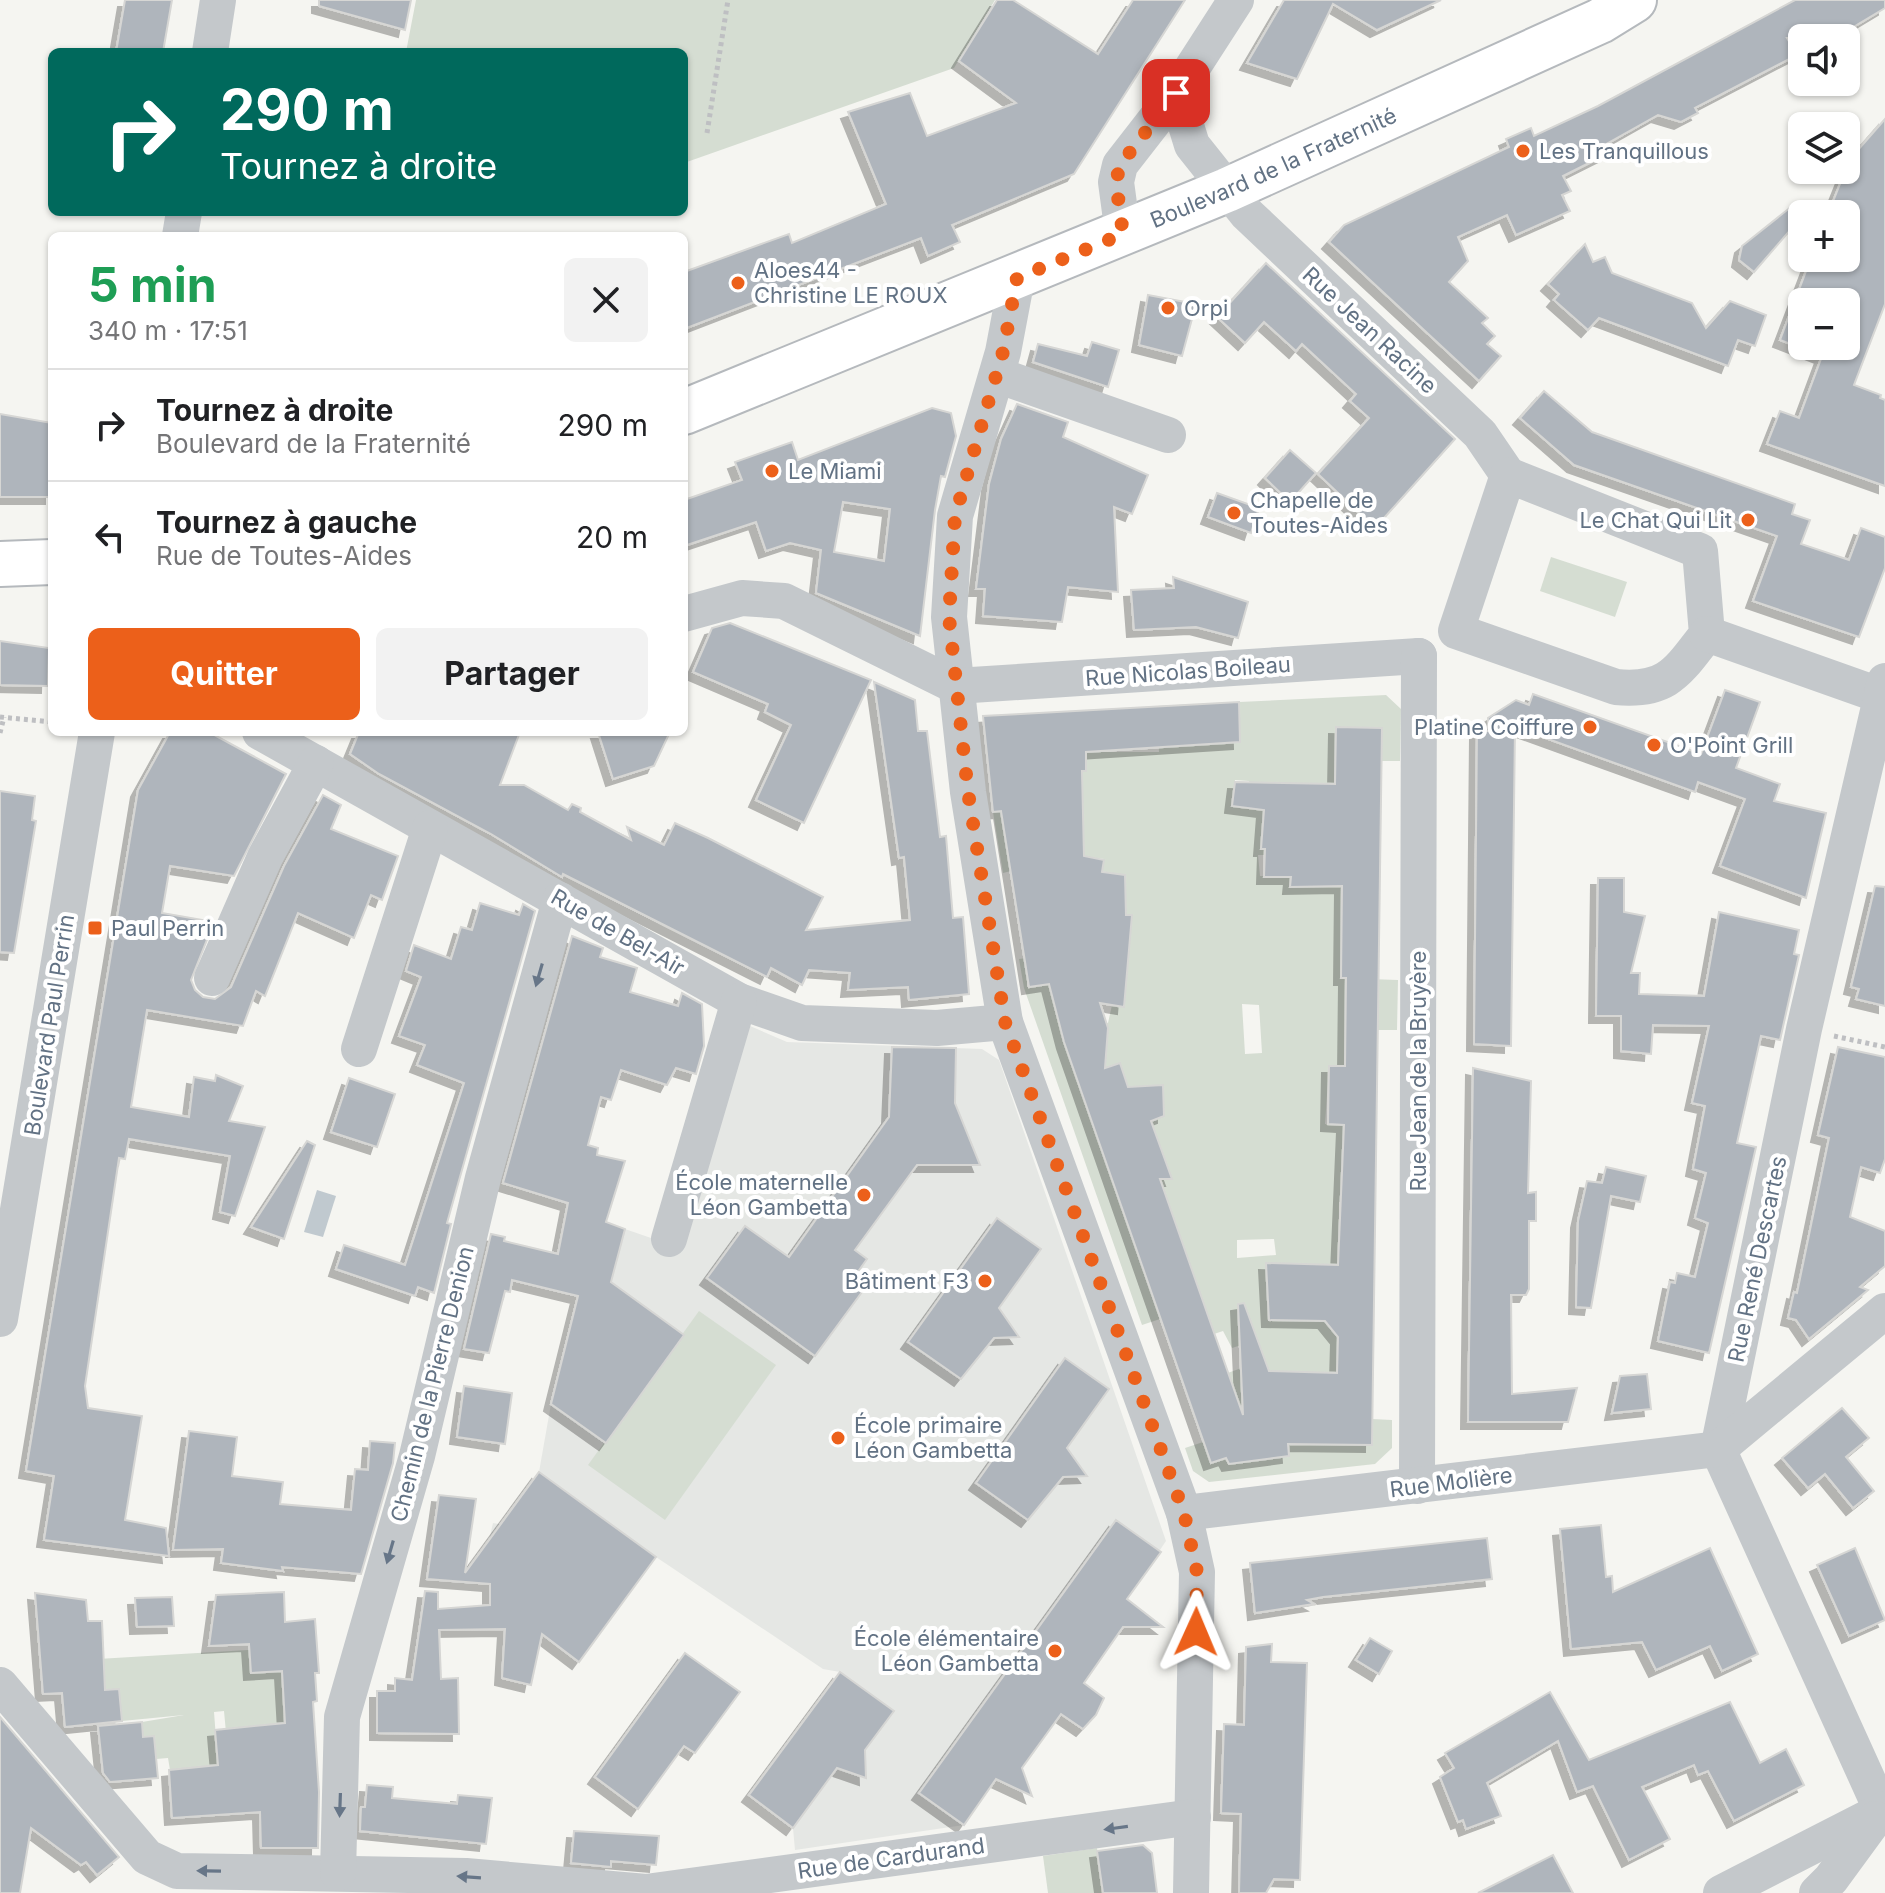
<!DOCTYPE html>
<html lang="fr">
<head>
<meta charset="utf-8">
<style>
	body { margin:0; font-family:Inter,sans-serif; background:#f2f2f2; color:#202124; height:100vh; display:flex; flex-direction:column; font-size:30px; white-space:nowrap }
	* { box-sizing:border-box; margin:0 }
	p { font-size:26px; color:#757577 }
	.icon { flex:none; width:44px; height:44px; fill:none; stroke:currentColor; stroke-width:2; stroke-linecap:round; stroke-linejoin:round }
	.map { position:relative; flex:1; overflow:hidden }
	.side { position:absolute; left:48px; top:232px; width:640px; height:504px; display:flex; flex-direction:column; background:#fff; border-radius:12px; box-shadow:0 2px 6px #0004 }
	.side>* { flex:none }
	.hud { position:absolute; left:48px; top:48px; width:640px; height:168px; border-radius:12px; box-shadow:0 2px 6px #0004; background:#00695c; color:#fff; overflow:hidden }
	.buttons { position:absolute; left:1788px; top:24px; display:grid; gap:16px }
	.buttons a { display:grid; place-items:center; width:72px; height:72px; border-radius:12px; background:#fff; box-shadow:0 2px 6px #0004; font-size:40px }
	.pin { position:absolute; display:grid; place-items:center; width:68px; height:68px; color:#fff; margin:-34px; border-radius:16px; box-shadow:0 4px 12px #0006 }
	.me { position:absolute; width:88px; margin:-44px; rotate:1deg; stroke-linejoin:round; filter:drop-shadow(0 0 6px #0008) }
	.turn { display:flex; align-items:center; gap:28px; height:168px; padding:0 40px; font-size:36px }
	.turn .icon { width:104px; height:104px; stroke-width:2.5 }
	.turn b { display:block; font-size:56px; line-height:68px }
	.round { display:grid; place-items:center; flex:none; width:84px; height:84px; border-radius:12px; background:#f2f2f2 }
	.headline { display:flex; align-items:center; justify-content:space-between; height:136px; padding:0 40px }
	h1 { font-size:48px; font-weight:700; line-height:60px; color:#1e9e55 }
	.cta { display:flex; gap:16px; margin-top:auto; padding:16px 40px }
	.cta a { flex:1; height:92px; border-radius:12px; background:#ec601a; color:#fff; font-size:32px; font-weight:700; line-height:92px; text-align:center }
	.cta a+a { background:#f2f2f2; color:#202124 }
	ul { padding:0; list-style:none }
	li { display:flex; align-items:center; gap:24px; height:112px; padding:0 40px; border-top:2px solid #e0e0e0 }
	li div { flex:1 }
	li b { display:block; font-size:30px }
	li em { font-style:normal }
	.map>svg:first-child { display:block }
</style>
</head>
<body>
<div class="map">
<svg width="1885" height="1893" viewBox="0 0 1885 1893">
	<defs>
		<filter id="shadow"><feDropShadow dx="-7" dy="7" stdDeviation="0" flood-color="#0004"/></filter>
	</defs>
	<rect width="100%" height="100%" fill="#f5f5f1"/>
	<polygon fill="#e5e7e4" points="734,1019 787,1042 982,1049 999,1060 1166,1541 1127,1599 1128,1620 1084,1683 1103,1697 1096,1715 1064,1710 1019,1772 1027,1783 999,1776 964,1825 795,1850 793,1828 840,1764 853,1774 860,1774 850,1750 883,1703 840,1672 823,1669 656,1557 579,1662 528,1624 492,1580 480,1579 493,1523 505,1525 507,1516 539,1472 551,1404 585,1265 614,1271 625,1229 651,1238 669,1239"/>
	<g fill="#d5ddd2" fill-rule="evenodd">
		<polygon points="416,0 995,0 954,68 684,163 684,52 406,52"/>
		<polygon points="1551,557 1627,582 1615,617 1540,591"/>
		<path d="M1386,695L1401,709L1400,761H1381V728L1336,727L1335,760H1340L1329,855H1258L1260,876L1291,877V887H1304L1305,877H1342L1341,978L1398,980L1397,1030H1377V992L1346,991L1345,1066H1329L1325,1124L1344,1125L1348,1202H1339L1338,1311L1324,1321L1327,1325H1338L1336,1444L1371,1445L1372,1419L1392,1420V1448L1375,1464L1209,1482L1193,1471L1185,1448L1203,1442L1211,1463L1226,1458L1289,1456L1286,1414L1245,1404L1233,1408L1222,1375L1264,1360L1257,1340L1232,1348L1223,1331L1214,1334L1155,1165L1166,1161L1159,1143H1154L1141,1124L1157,1100L1164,1099L1163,1085L1144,1086V1101L1134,1103L1120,1063L1077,1078L1160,1319L1142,1325L1024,988L1019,959L1027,958V987L1049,984L1063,1035L1108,1023L1132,916L1063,910L1083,875H1125L1100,871L1104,859L1073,855L1003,873L993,812L1033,807L1077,758L1074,711L1078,710L1080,752H1159L1157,706L1196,704L1198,744L1240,742L1239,702ZM1235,780L1249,781L1245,807L1232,805ZM1264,813L1290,849H1261ZM1242,1004L1259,1005L1262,1053L1245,1054ZM1274,1239L1276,1255L1237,1258V1240Z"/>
		<polygon points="699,1311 776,1365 665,1520 588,1465"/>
		<polygon points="282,1648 285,1723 229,1765 224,1711 214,1712 218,1765 170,1770 168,1758 156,1759 154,1737 143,1737 142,1722 184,1715 122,1721 119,1689 101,1690 98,1659"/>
		<polygon points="1097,1848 1103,1893 1048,1893 1043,1856"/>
	</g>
	<polygon fill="#c0c9cf" points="317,1190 336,1196 323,1237 304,1232"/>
	<g fill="#afb5bc" stroke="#d6d6d4" stroke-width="2" fill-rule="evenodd" filter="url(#shadow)">
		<polygon points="125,0 172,0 163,52 116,52"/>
		<polygon points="319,0 411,0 405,30 319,6"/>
		<polygon points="997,0 1013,0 1098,54 1133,0 1185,0 1074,174 952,225 960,242 928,256 921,238 684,329 684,272 789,234 792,243 886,204 848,112 910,93 927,136 1016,103 959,61"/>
		<polygon points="1284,0 1441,0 1377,30 1333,4 1297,79 1247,63"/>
		<polygon points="1795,0 1885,0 1885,8 1835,38 1787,38 1797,55 1695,108 1698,113 1681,122 1658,115 1603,146 1607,154 1563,176 1571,191 1562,195 1570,211 1516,235 1507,215 1458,237 1468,261 1449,282 1488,318 1482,323 1495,336 1487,344 1501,356 1479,381 1329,242 1344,225 1509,147 1506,139 1531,128 1534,136 1598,106"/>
		<path d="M1885,119V304L1854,385L1881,395L1880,398L1885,400V486L1767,444L1780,411L1799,418L1822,356L1780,340L1811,258H1846V214H1828L1850,159ZM1802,302H1846V346H1802Z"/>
		<polygon points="1796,203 1805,213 1754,272 1739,260 1742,246"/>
		<polygon points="1585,244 1593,262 1605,257 1612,273 1692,303 1706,328 1730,301 1766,315 1755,346 1738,340 1728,366 1599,318 1588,330 1554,300 1559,294 1548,284"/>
		<polygon points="1266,263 1455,439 1375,528 1318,474 1369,418 1350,401 1356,394 1302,344 1296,351 1264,322 1245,343 1217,317"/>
		<polygon points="1148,295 1196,304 1182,356 1139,345"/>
		<polygon points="1092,342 1119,350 1108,387 1033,362 1038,344 1087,356"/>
		<polygon points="1544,391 1592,432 1795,504 1792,514 1810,520 1801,544 1849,560 1861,528 1885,537 1885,568 1859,637 1753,601 1777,536 1574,465 1520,418"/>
		<polygon points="1017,404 1068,422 1063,437 1148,475 1132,514 1114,507 1118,592 1068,587 1062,622 983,616 985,589 976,589 989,484 1001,439"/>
		<path d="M932,408L951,413L956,436L945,477L941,476L935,510L920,636L816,593L821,550L790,543L766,551L756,522L684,546V500L742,480L735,462L792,442L798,460ZM843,502L890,509L884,561L834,552Z"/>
		<polygon points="0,414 52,423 52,497 0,497"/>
		<polygon points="1290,450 1316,473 1290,502 1265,478"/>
		<polygon points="1217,493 1259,508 1251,533 1208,517"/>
		<polygon points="1173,577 1248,602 1238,638 1196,627 1134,630 1131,590 1174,588"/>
		<polygon points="730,623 871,680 804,823 756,800 791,725 765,712 768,704 693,672 712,628"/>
		<polygon points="0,641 49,648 48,686 0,685"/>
		<polygon points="874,682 915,700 918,731 927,731 940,837 946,836 953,918 963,917 969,994 909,1000 908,987 848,990 850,973 809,970 802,985 771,968 767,977 563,874 562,877 491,834 379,774 350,754 359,732 520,732 500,785 524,785 568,810 572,804 581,808 580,812 631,840 627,827 664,845 675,823 708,838 823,897 806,930 910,920 904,857 899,858"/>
		<polygon points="1725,690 1760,702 1736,768 1780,784 1774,801 1826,813 1806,898 1720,866 1745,799 1698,782 1695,792 1515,727 1511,1046 1474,1044 1477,731 1490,731 1488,718 1516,700 1529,705 1533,694 1701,754"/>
		<polygon points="1239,702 1240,742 1086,752 1086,771 1082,771 1084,856 1104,860 1102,872 1125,875 1126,915 1132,915 1124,1007 1100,1003 1108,1028 1105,1068 1120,1063 1128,1087 1163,1085 1164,1116 1151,1121 1172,1179 1160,1179 1243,1415 1238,1304 1244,1303 1269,1371 1337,1373 1338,1337 1325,1321 1269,1320 1266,1263 1338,1265 1344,1125 1328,1124 1329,1066 1345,1066 1346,978 1341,978 1342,886 1290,887 1291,877 1264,877 1265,849 1261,849 1264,810 1232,806 1235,782 1335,784 1336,727 1382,728 1372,1445 1288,1444 1289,1456 1229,1464 1226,1458 1211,1463 1064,1042 1049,984 1029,987 1001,811 993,812 983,716"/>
		<polygon points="170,732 209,732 286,774 234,876 170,866 162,913 214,922 191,980 195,990 203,997 215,999 231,987 284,866 323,795 341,805 331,829 398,856 382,900 371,895 354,938 298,913 265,996 256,991 243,1026 147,1010 131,1107 189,1117 194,1077 215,1081 216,1075 243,1086 229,1121 265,1127 235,1216 220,1212 230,1156 129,1139 125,1159 119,1158 85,1386 88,1408 142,1416 125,1520 166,1528 169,1556 44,1540 54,1476 26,1471 138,790"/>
		<polygon points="598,732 670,732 654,766 613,779"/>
		<polygon points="0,791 35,796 32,820 36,821 14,953 0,952"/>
		<polygon points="1598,878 1624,878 1624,912 1645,916 1631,973 1640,973 1639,994 1704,996 1719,912 1799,930 1794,954 1799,955 1780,1040 1761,1036 1737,1143 1756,1147 1709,1353 1658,1341 1670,1282 1675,1283 1677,1273 1695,1277 1708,1223 1695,1218 1706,1173 1693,1169 1705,1106 1692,1103 1709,1026 1653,1025 1651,1054 1621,1051 1621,1016 1596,1016"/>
		<polygon points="1875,886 1885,887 1885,1006 1856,999 1859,989 1851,987"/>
		<polygon points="480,903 519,915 523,904 535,911 447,1223 451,1224 434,1293 418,1287 415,1296 336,1269 344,1245 405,1265 464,1083 417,1065 425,1045 399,1036 421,977 406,971 414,945 451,959 461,927 472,930"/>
		<polygon points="572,936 603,948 600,957 637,968 630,992 678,1006 682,993 702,1004 704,1046 696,1074 676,1068 667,1085 621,1070 611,1100 601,1097 588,1145 598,1148 597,1155 625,1161 606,1222 625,1229 611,1282 684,1335 606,1443 551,1404 578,1296 512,1280 510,1292 505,1291 489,1353 464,1349 491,1234 505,1237 504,1241 558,1254 568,1203 503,1183"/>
		<polygon points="892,1047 956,1048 955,1103 980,1165 917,1165 855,1250 867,1259 850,1283 862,1292 815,1356 707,1278 745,1226 789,1257 889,1117"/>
		<polygon points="1838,1047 1885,1057 1885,1159 1880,1173 1861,1167 1850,1217 1885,1231 1885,1266 1860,1287 1868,1290 1809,1339 1796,1320 1788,1318 1794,1292 1797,1293 1829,1138 1818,1135"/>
		<polygon points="1473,1068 1531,1081 1528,1193 1536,1192 1536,1221 1529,1221 1529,1289 1526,1295 1511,1295 1512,1394 1577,1388 1568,1422 1468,1422"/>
		<polygon points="349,1078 395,1094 377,1147 331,1132"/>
		<polygon points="307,1141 315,1145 284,1239 251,1227"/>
		<polygon points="1606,1167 1646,1176 1640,1202 1611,1196 1591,1308 1576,1307 1578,1221 1587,1181 1602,1183"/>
		<polygon points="997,1218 1041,1249 999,1308 1019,1337 994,1338 961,1379 908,1342"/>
		<polygon points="1065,1358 1109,1389 1067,1448 1087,1476 1063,1477 1028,1520 976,1483"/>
		<polygon points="1647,1374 1651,1409 1612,1413 1620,1376"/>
		<polygon points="464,1386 512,1393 505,1444 457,1437"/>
		<polygon points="1842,1408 1869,1438 1846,1457 1874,1491 1853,1508 1825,1474 1808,1488 1782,1458"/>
		<polygon points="189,1431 237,1437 232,1476 283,1482 280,1504 351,1510 355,1469 368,1470 370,1441 395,1443 393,1463 361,1574 282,1567 283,1571 221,1563 223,1549 173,1550"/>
		<polygon points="539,1472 656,1557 579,1662 542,1634 531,1685 502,1678 505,1629 439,1630 441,1679 458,1678 459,1734 377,1733 377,1691 395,1691 395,1678 412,1680 425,1591 438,1592 438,1609 490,1605 490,1584 427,1579 439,1495 476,1499 465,1573"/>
		<polygon points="1116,1520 1161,1552 1127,1599 1163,1627 1123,1627 1084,1683 1104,1698 1096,1715 1083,1729 1061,1714 1022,1768 1032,1796 996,1779 964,1825 919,1793"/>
		<polygon points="1601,1525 1606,1577 1612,1576 1613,1592 1710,1548 1758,1654 1722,1671 1710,1646 1656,1670 1642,1642 1571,1649 1560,1529"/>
		<polygon points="1487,1538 1492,1579 1323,1597 1307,1600 1314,1604 1255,1613 1250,1563"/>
		<polygon points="1855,1548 1885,1620 1849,1636 1817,1565"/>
		<polygon points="284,1592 285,1622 315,1619 319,1673 315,1673 317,1701 313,1702 319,1792 318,1848 261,1848 260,1812 172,1818 169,1770 218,1765 215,1730 285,1723 282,1671 251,1673 249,1644 209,1646 216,1595"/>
		<polygon points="35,1593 86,1600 88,1621 102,1621 105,1690 119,1689 122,1721 65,1727 62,1693 43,1694"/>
		<polygon points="172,1597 174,1626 137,1627 135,1598"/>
		<polygon points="1370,1638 1392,1651 1379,1674 1356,1660"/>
		<polygon points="1272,1644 1271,1662 1307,1663 1300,1880 1274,1879 1266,1893 1239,1893 1241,1814 1221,1813 1224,1724 1244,1725 1246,1647"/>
		<polygon points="685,1653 740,1692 695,1753 684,1746 638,1809 595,1777"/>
		<polygon points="840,1672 894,1711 865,1750 866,1778 837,1768 793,1828 749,1795"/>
		<polygon points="1550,1692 1589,1760 1730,1702 1760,1763 1786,1749 1804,1785 1734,1821 1708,1771 1698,1775 1694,1765 1642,1787 1670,1839 1629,1860 1593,1786 1577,1792 1558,1741 1487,1783 1501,1816 1466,1829 1463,1820 1458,1822 1440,1777 1454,1768 1445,1753"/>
		<polygon points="0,1717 119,1857 97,1875 86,1862 81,1865 31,1828 20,1893 0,1893"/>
		<polygon points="142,1722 143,1737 154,1736 158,1778 110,1782 103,1773 98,1726"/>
		<polygon points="367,1785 393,1787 392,1798 457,1804 458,1795 492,1798 486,1844 360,1831 361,1807 365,1807"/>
		<polygon points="574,1831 659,1836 656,1865 611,1861 611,1867 571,1863"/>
		<polygon points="1143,1845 1152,1853 1157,1893 1103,1893 1097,1851"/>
		<polygon points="1553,1855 1573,1893 1478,1893"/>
	</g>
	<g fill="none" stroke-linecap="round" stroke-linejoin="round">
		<g stroke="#b5b9bd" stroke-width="48">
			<g id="major">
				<path id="s1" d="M684,412L1227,190L1600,21L1634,0"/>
				<polyline points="0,564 52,562"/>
			</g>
		</g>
		<g stroke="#bebfc2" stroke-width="5" stroke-dasharray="4 4" stroke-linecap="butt">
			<polyline points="707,133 728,0"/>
			<polyline points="0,717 52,722"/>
			<polyline points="0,733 4,717"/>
			<polyline points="1834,1036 1885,1047"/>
		</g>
		<g stroke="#c4c8cb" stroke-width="36">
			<polyline points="210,52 218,0"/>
			<polyline points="1176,93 1192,145 1247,214 1480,434 1508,475"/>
			<polyline points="1123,234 1116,182 1120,165 1176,93 1236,0"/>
			<polyline points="180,236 184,212"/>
			<polyline points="1017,278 1003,352 955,516 949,617 968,792 1005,1022 1184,1513 1197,1572 1191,1893"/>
			<polyline points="997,375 1168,435"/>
			<path d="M1508,475L1700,551L1707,634C1678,671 1668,692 1616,687L1456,631Z"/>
			<polyline points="684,614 742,598 784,601 956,686 1419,656"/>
			<polyline points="1707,634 1885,697"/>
			<polyline points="1885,681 1804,1029 1718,1449 1885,1818"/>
			<polyline points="260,732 739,1001 802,1023 937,1028 1005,1022"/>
			<polyline points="212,978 265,857 316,763"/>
			<polyline points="359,1049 430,828"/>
			<polyline points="669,1239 739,1001"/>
			<polyline points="0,1319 97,732"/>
			<polyline points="1417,1486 1419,656"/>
			<polyline points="1184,1513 1718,1449 1885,1311"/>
			<polyline points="0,1685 147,1857 177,1871 466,1876 646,1892 1193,1817"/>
			<polyline points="338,1873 342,1717 417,1456 483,1178 560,900"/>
			<polyline points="1721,1893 1885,1809"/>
			<polyline points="1817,1893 1831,1879 1875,1819"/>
		</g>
		<use href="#major" stroke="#fff" stroke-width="44"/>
	</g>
	<defs><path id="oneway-solid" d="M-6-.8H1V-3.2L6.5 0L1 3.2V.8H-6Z" transform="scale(2)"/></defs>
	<g fill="#677688">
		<use href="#oneway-solid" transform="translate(539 975) rotate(106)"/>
		<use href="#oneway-solid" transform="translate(390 1552) rotate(106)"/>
		<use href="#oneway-solid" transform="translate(340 1805) rotate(92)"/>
		<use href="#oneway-solid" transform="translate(1116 1828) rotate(172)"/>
		<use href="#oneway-solid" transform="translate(209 1871) rotate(-179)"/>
		<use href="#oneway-solid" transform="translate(469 1877) rotate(-176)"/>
	</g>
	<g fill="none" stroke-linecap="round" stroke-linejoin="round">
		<polyline stroke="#ec601a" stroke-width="14" stroke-dasharray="0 25.2" points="1176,93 1120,165 1116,182 1123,234 1017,278 1003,352 955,516 949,617 968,792 1005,1022 1184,1513 1197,1572 1196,1632"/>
	</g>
	<g fill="#ec601a" stroke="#fff" stroke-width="3">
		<circle cx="1523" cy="151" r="8"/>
		<circle cx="738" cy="283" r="8"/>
		<circle cx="1168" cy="308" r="8"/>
		<circle cx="772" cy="471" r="8"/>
		<circle cx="1234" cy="513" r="8"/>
		<circle cx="1748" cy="520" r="8"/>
		<circle cx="1590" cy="727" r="8"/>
		<circle cx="1654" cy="745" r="8"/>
		<rect x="87" y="920" width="16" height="16" rx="4"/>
		<circle cx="864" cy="1195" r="8"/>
		<circle cx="985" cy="1281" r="8"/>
		<circle cx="838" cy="1438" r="8"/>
		<circle cx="1055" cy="1651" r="8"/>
	</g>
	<g text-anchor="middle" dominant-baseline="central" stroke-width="8" stroke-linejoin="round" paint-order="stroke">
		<g font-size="22" fill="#627284" stroke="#fff" text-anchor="start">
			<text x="1539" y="151">Les Tranquillous</text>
			<text x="754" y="270">Aloes44 -<tspan x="754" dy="25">Christine LE ROUX</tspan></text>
			<text x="1184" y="308">Orpi</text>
			<text x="788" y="471">Le Miami</text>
			<text x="1250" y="500">Chapelle de<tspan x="1250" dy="25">Toutes-Aides</tspan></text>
			<text x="1732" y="520" text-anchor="end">Le Chat Qui Lit</text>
			<text x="1574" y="727" text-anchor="end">Platine Coiffure</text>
			<text x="1670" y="745">O'Point Grill</text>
			<text x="111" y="928">Paul Perrin</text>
			<text x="848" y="1182" text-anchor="end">École maternelle<tspan x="848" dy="25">Léon Gambetta</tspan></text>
			<text x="969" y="1281" text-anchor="end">Bâtiment F3</text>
			<text x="854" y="1425">École primaire<tspan x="854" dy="25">Léon Gambetta</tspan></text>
			<text x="1039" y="1638" text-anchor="end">École élémentaire<tspan x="1039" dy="25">Léon Gambetta</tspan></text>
		</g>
		<g font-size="22" fill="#627284" stroke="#fff">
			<text stroke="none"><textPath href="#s1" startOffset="638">Boulevard de la Fraternité</textPath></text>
			<text transform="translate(1370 330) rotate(43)">Rue Jean Racine</text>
			<text transform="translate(1188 671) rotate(-4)">Rue Nicolas Boileau</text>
			<text transform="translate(618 932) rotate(30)">Rue de Bel-Air</text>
			<text transform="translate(49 1025) rotate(-81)">Boulevard Paul Perrin</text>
			<text transform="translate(1418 1071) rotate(-90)">Rue Jean de la Bruyère</text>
			<text transform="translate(1757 1259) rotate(-78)">Rue René Descartes</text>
			<text transform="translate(432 1384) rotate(-76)">Chemin de la Pierre Denion</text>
			<text transform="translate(1451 1482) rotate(-7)">Rue Molière</text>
			<text transform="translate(891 1858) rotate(-8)">Rue de Cardurand</text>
		</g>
	</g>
</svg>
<div class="buttons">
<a><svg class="icon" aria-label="sound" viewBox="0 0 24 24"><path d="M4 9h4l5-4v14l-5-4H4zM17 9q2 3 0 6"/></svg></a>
<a><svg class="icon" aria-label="layers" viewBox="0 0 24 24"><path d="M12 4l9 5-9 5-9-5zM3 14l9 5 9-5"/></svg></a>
<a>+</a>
<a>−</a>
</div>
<div class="pin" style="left:1176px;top:93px;background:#d93025"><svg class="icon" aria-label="arrive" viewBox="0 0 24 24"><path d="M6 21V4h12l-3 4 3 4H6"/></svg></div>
<svg class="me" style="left:1196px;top:1632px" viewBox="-20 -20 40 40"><path d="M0-17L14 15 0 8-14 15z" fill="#ec601a" stroke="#fff" stroke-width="4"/></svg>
<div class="hud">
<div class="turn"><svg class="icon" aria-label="right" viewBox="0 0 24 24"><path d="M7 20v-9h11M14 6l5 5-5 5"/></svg><div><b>290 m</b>Tournez à droite</div></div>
</div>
<section class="side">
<div class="headline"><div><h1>5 min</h1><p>340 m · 17:51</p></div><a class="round"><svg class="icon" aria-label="close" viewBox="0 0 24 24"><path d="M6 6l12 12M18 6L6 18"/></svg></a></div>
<ul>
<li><svg class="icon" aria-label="right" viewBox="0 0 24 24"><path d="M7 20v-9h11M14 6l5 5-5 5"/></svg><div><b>Tournez à droite</b><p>Boulevard de la Fraternité</p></div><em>290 m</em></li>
<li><svg class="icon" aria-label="left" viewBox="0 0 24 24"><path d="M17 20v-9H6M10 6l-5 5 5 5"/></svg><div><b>Tournez à gauche</b><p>Rue de Toutes-Aides</p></div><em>20 m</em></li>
</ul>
<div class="cta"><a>Quitter</a><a>Partager</a></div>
</section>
</div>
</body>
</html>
